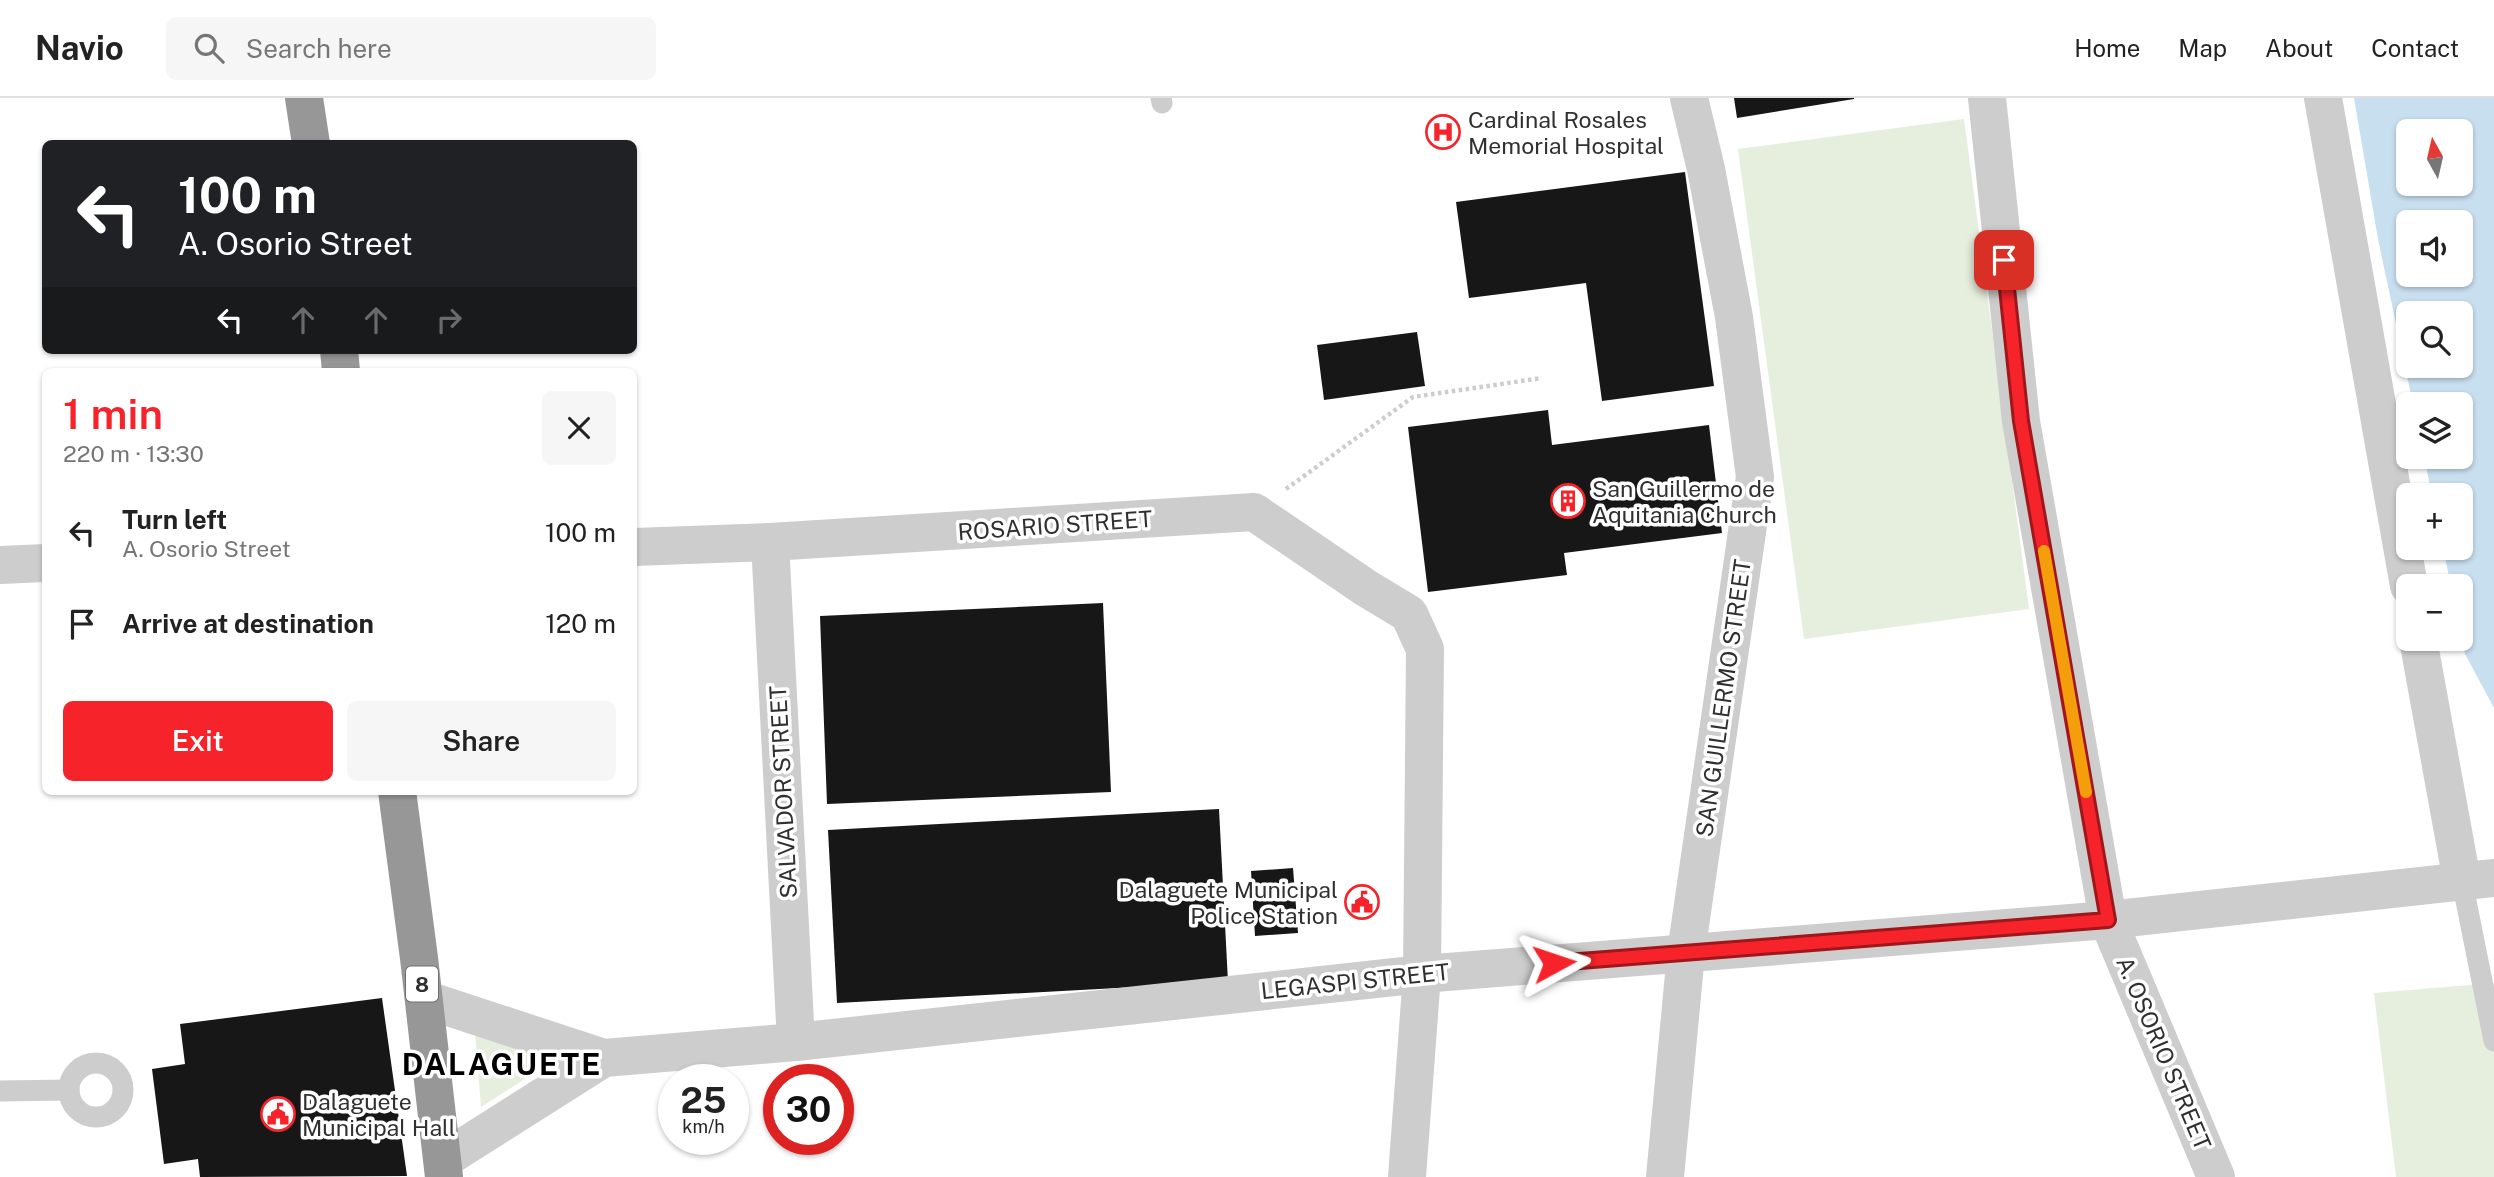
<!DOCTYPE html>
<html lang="en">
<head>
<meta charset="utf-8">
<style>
	body { margin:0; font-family:"Public Sans",sans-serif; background:#f6f6f6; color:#222; height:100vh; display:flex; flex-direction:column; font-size:26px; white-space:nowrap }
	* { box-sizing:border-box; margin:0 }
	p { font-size:23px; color:#767676 }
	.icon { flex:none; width:38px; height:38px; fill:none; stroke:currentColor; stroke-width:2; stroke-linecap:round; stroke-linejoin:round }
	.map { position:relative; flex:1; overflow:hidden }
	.panel { position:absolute; left:42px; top:270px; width:595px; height:427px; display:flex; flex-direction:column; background:#fff; border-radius:10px; box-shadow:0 2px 5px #0004 }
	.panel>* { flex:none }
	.hud { position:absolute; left:42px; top:42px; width:595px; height:214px; border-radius:10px; box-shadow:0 2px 5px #0004; background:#202124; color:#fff; overflow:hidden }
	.needle { width:46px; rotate:352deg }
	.buttons { position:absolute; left:2396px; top:21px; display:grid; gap:14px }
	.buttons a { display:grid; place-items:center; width:77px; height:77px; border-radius:10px; background:#fff; box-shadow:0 2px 5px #0004; font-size:35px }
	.speed { position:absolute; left:658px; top:966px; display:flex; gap:14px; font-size:35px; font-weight:700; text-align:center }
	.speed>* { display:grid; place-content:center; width:91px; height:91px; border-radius:50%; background:#fff; box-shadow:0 2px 5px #0004; line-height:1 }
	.speed small { font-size:18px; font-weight:400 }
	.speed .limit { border:10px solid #d22; background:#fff; color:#111 }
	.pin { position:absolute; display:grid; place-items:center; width:60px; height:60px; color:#fff; margin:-30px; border-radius:14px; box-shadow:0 4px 10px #0006 }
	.me { position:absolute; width:77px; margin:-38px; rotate:85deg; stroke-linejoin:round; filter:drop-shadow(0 0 5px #0008) }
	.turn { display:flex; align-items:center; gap:24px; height:147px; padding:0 21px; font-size:32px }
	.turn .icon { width:91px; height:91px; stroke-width:2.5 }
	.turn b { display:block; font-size:49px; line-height:60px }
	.lanes { display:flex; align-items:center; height:66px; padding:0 21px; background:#0003; justify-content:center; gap:35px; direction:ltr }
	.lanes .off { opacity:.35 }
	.round { display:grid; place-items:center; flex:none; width:74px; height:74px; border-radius:10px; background:#f6f6f6 }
	.summary { display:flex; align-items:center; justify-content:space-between; height:119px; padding:0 21px }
	h1 { font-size:42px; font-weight:600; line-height:52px; color:#f6232a }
	.primary-button { display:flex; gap:14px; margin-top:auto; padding:14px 21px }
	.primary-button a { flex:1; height:80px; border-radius:10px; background:#f6232a; color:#fff; font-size:28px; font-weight:600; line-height:80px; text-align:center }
	.primary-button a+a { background:#f6f6f6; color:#222 }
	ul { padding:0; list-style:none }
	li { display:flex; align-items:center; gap:21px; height:91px; padding:0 21px }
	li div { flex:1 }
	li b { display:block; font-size:26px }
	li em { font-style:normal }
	header { display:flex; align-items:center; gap:42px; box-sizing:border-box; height:98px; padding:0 35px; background:#fff; border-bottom:2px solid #e0e0e0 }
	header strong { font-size:33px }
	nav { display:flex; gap:38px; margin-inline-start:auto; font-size:24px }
	.search { width:490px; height:63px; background:#f6f6f6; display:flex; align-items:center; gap:18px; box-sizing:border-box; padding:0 24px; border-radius:10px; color:#767676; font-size:26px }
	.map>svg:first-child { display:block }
</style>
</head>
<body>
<header>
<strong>Navio</strong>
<div class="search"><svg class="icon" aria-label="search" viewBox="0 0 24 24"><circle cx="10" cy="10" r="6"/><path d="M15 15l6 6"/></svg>Search here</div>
<nav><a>Home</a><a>Map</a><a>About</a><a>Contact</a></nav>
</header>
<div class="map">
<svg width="2494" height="1079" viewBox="0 0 2494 1079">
	<rect width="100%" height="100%" fill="#fff"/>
	<g fill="#e6eedd">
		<polygon points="1964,21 2029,511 1804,541 1738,51"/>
		<polygon points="2494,885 2494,1079 2396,1079 2374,895"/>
		<polygon points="475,934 555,962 481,1009"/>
	</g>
	<path fill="#c8dff0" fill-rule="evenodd" d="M2354,0H2494V610L2465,556L2461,533L2460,488H2451L2443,450H2460V397H2432L2424,359H2460V306H2413L2378,141ZM2408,33H2460V86H2408ZM2460,124V177H2408V124ZM2460,215V268H2408V215Z"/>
	<g fill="#171717">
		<polygon points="1734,0 1854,0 1854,1 1737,20"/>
		<polygon points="1685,74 1714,288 1602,303 1586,185 1469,200 1456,104"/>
		<polygon points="1417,234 1425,288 1324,302 1317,247"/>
		<polygon points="1548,312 1552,347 1709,327 1722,435 1564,455 1567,477 1428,494 1408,329"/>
		<polygon points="1103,505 1111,694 827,706 820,518"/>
		<polygon points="1219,711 1228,884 837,905 828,732"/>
		<polygon points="1293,770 1298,835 1255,838 1251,773"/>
		<polygon points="382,900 407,1078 200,1079 198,1061 164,1066 152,971 185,966 180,926"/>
	</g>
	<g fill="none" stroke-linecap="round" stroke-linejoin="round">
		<polyline stroke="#cdcdcd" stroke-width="4.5" stroke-dasharray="3.5 3.5" stroke-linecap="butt" points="1286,391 1413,299 1542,280"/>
		<g stroke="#cdcdcd" stroke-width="21">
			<polyline points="1161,0 1162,5"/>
			<polyline points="2462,783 2494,943"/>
			<circle cx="96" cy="992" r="27"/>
			<polyline points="0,993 69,992"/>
		</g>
		<g stroke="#cdcdcd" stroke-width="38">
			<polyline points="1987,0 2021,323 2108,822 2216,1079"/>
			<polyline points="2323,0 2409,488"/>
			<polyline points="770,444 796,944"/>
			<polyline points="634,449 770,444 1254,414 1366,490 1409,516 1425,551 1422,876 1407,1079"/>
			<polyline points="0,467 46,465"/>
			<polyline points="2418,541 2462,783"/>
			<polyline points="424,901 604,960 796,944 1422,876 2108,822 2494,780"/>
			<polyline points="443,1062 604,960"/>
			<polyline points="1665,1079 1686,855 1755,379 1734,219 1706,71 1689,0"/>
		</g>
		<g stroke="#979797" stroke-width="38">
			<polyline points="304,0 311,46"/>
			<polyline points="339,252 341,273"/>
			<polyline points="397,693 419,860 444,1079"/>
		</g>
	</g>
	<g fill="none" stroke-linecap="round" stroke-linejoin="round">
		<g stroke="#a0171b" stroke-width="18">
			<polyline id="route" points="1554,865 2108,822 2021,323 2004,162"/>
		</g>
		<use href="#route" stroke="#f6232a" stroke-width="12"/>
		<polyline stroke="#f59e0b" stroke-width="12" points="2044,453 2086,694"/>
	</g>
	<defs>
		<g id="hospital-ring" transform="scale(1.75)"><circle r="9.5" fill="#fff" stroke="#f6232a" stroke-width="1.5"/><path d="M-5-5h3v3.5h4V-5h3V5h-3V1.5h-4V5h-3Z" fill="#f6232a"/></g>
		<g id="building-ring" transform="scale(1.75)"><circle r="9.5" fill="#fff" stroke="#f6232a" stroke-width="1.5"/><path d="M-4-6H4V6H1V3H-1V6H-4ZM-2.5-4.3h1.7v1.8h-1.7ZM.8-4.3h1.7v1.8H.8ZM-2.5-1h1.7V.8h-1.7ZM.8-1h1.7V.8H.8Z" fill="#f6232a"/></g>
		<g id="civic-ring" transform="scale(1.75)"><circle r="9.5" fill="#fff" stroke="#f6232a" stroke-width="1.5"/><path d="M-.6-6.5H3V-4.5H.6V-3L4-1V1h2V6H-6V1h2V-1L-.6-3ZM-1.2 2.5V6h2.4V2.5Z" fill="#f6232a"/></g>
	</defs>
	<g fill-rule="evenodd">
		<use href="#hospital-ring" x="1443" y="34"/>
		<use href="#building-ring" x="1568" y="403"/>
		<use href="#civic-ring" x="1362" y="804"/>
		<use href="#civic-ring" x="278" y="1016"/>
	</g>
	<g text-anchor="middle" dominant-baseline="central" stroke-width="7" stroke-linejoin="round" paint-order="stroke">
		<rect fill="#fff" stroke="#6e6e6e" stroke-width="2" x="406" y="868.5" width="32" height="35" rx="5"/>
		<g font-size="21" font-weight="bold" fill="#303030">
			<text x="422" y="886">8</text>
		</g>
		<g font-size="23" fill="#303030" stroke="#fff" text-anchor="start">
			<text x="1468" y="21">Cardinal Rosales<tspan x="1468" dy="26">Memorial Hospital</tspan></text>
			<text x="1592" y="390">San Guillermo de<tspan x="1592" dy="26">Aquitania Church</tspan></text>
			<text x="1338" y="791" text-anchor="end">Dalaguete Municipal<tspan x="1338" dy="26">Police Station</tspan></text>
			<text x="302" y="1003">Dalaguete<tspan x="302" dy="26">Municipal Hall</tspan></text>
		</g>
		<g font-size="23" fill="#303030" stroke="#fff">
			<text transform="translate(1055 427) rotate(-4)">ROSARIO STREET</text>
			<text transform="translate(1723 600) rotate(-82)">SAN GUILLERMO STREET</text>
			<text transform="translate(783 694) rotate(-93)">SALVADOR STREET</text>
			<text transform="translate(1355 883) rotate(-6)">LEGASPI STREET</text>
			<text transform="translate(2164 955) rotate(67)">A. OSORIO STREET</text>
		</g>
		<g font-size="30" font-weight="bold" letter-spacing="2" fill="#000" stroke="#fff">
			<text x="502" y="966">DALAGUETE</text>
		</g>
	</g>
</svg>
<div class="buttons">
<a><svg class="needle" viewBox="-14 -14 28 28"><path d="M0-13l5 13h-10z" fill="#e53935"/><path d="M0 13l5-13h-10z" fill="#767676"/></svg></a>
<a><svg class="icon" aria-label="sound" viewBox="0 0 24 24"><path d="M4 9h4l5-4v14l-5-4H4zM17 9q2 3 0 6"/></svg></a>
<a><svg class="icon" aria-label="search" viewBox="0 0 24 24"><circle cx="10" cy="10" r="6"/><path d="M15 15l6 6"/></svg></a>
<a><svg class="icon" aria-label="layers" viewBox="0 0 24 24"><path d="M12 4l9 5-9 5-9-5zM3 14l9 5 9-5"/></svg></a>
<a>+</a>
<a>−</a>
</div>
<div class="speed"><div>25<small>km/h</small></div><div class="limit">30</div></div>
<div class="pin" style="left:2004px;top:162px;background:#d93025"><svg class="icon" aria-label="arrive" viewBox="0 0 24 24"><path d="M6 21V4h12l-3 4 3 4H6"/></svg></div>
<svg class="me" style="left:1554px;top:865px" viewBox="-20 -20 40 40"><path d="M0-17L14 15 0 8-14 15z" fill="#f6232a" stroke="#fff" stroke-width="4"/></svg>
<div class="hud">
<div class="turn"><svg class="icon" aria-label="left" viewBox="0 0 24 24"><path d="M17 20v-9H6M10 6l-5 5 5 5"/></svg><div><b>100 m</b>A. Osorio Street</div></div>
<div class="lanes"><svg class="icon" aria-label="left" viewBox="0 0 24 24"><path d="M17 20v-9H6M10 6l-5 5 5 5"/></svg><svg class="icon off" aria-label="ahead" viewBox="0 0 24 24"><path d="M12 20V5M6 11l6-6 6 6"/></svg><svg class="icon off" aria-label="ahead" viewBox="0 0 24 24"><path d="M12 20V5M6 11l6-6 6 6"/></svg><svg class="icon off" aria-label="right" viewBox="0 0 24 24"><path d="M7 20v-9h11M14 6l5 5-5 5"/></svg></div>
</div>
<section class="panel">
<div class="summary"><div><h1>1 min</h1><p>220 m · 13:30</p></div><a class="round"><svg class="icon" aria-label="close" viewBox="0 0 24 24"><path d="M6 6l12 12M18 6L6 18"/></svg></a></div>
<ul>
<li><svg class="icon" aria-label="left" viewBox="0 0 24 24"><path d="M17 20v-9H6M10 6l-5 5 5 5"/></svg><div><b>Turn left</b><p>A. Osorio Street</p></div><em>100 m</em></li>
<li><svg class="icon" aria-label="arrive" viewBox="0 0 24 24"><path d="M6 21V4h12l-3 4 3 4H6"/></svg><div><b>Arrive at destination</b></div><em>120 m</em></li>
</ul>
<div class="primary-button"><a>Exit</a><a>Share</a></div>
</section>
</div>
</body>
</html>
